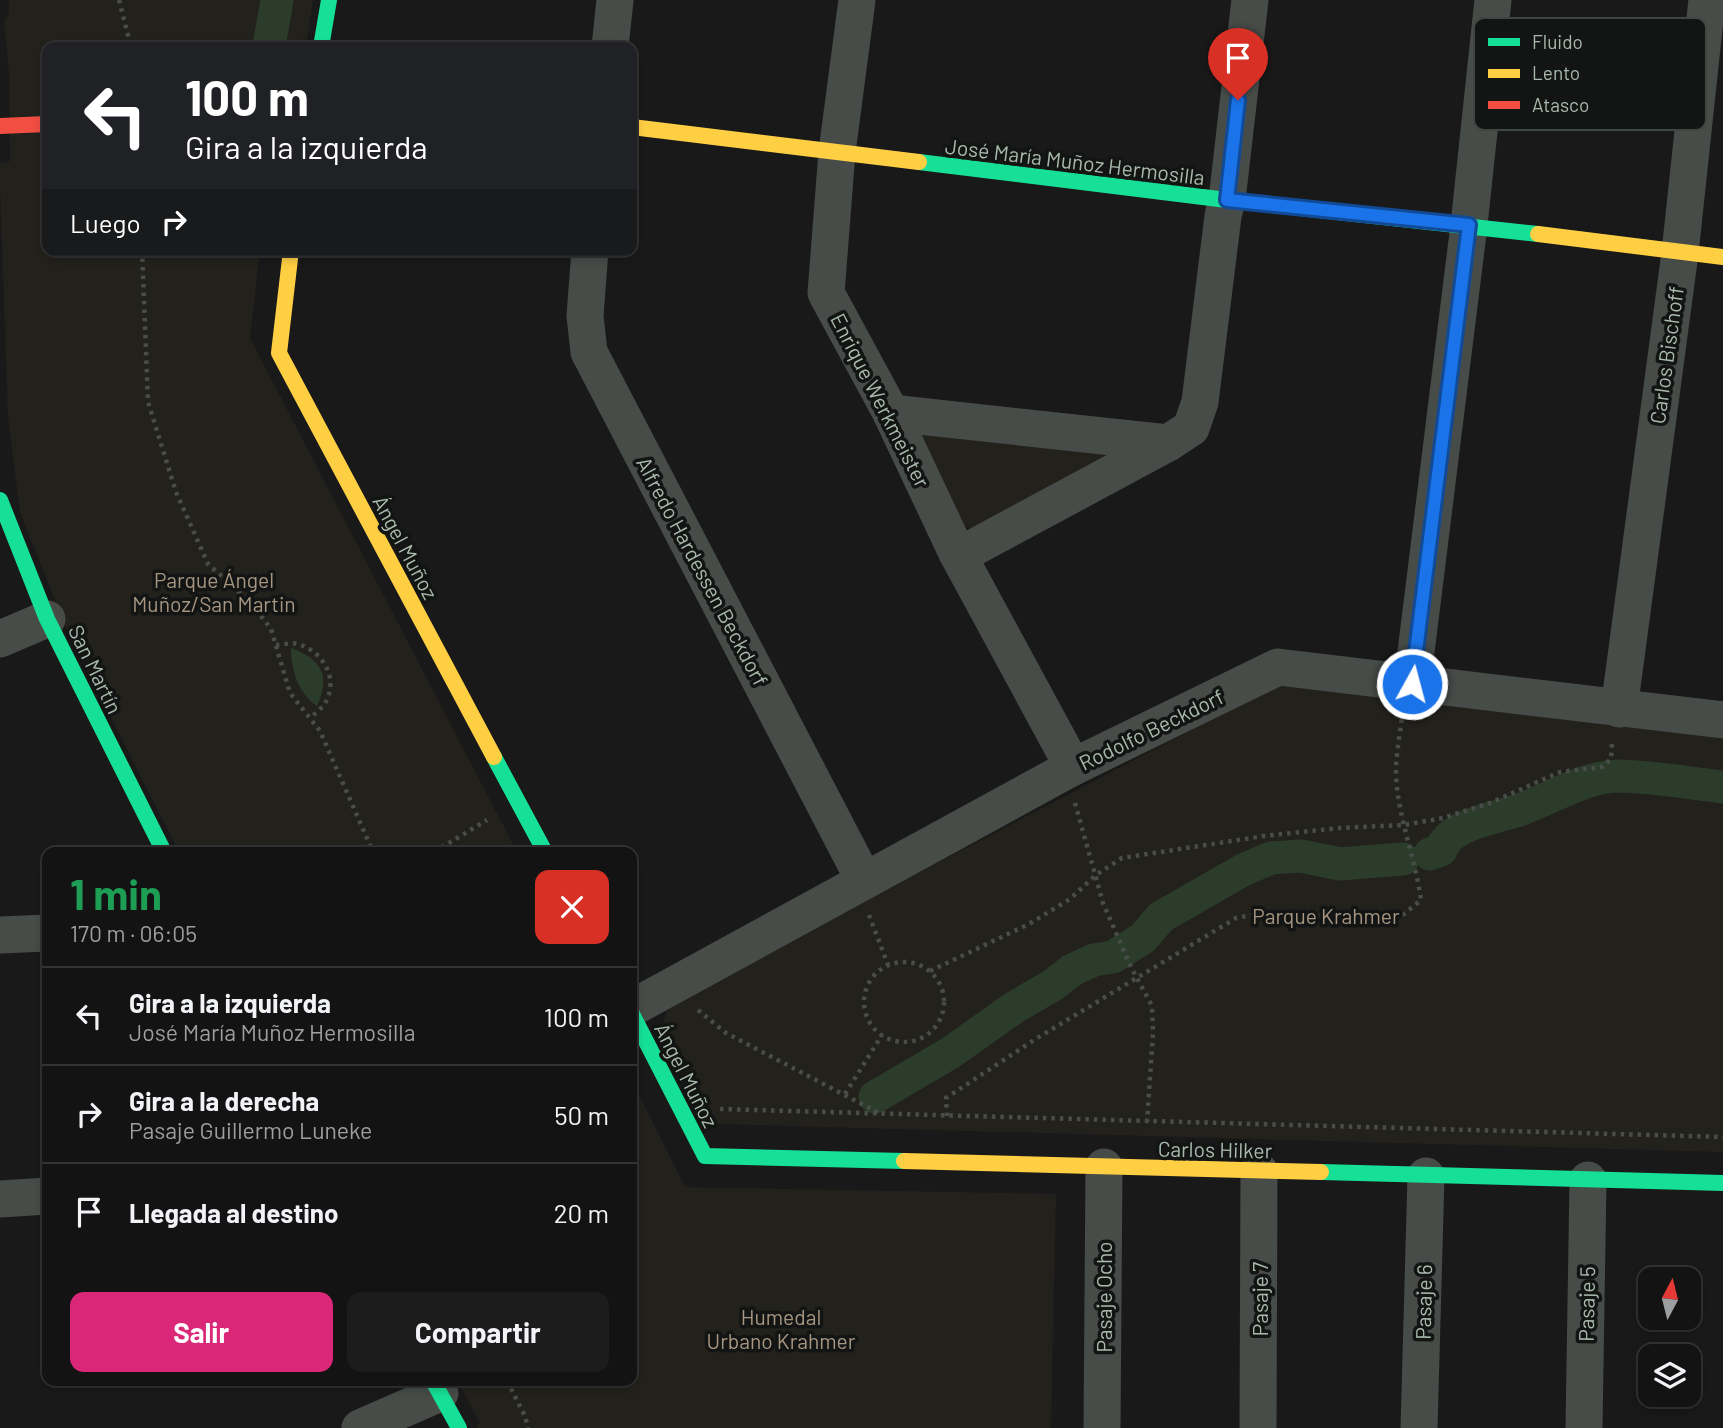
<!DOCTYPE html>
<html lang="es">
<head>
<meta charset="utf-8">
<style>
	body { margin:0; font-family:Barlow,sans-serif; background:#1c1c1c; color:#f1f3f6; height:100vh; display:flex; flex-direction:column; font-size:26px; white-space:nowrap }
	* { box-sizing:border-box; margin:0 }
	p { font-size:23px; color:#9d9ea0 }
	.icon { flex:none; width:38px; height:38px; fill:none; stroke:currentColor; stroke-width:2; stroke-linecap:round; stroke-linejoin:round }
	.map { position:relative; flex:1; overflow:hidden }
	.sheet { position:absolute; left:42px; top:847px; width:595px; height:539px; display:flex; flex-direction:column; background:#131313; border-radius:14px; box-shadow:0 4px 10px #0003,0 0 0 2px #323233 }
	.sheet>* { flex:none }
	.top-card { position:absolute; left:42px; top:42px; width:595px; height:214px; border-radius:14px; box-shadow:0 4px 10px #0003,0 0 0 2px #323233; background:#202124; color:#fff; overflow:hidden }
	.needle { width:46px; rotate:7deg }
	.fabs { position:absolute; left:1638px; top:1267px; display:grid; gap:14px }
	.fabs a { display:grid; place-items:center; width:63px; height:63px; border-radius:14px; background:#131313; box-shadow:0 4px 10px #0003,0 0 0 2px #323233; font-size:35px }
	.pin { position:absolute; display:grid; place-items:center; width:60px; height:60px; color:#fff; margin:-72px -30px; border-radius:50% 50% 50% 0; rotate:-45deg; box-shadow:0 0 7px #0007 }
	.pin .icon { rotate:45deg }
	.me { position:absolute; width:77px; margin:-38px; rotate:7deg; stroke-linejoin:round; filter:drop-shadow(0 0 5px #0008) }
	.turn { display:flex; align-items:center; gap:24px; height:147px; padding:0 28px; font-size:32px }
	.turn .icon { width:91px; height:91px; stroke-width:2.5 }
	.turn b { display:block; font-size:49px; line-height:60px }
	.then { display:flex; align-items:center; height:66px; padding:0 28px; background:#0003; gap:14px; font-size:26px }
	.round { display:grid; place-items:center; flex:none; width:74px; height:74px; border-radius:14px; background:#1c1c1c }
	.head { display:flex; align-items:center; justify-content:space-between; height:119px; padding:0 28px }
	h1 { font-size:42px; font-weight:700; line-height:52px; color:#1e9e55 }
	.action { display:flex; gap:14px; margin-top:auto; padding:14px 28px }
	.action a { flex:1; height:80px; border-radius:14px; background:#db2777; color:#fff; font-size:28px; font-weight:700; line-height:80px; text-align:center }
	.action a+a { background:#1c1c1c; color:#f1f3f6 }
	ul { padding:0; list-style:none }
	li { display:flex; align-items:center; gap:21px; height:98px; padding:0 28px; border-top:2px solid #323233 }
	li div { flex:1 }
	li b { display:block; font-size:26px }
	li em { font-style:normal }
	.map>svg:first-child { display:block }
</style>
</head>
<body>
<div class="map">
<svg width="1723" height="1428" viewBox="0 0 1723 1428">
	<rect width="100%" height="100%" fill="#191919"/>
	<g fill="#23211c">
		<polygon points="9,0 313,0 306,47 47,47 47,250 260,250 250,338 517,852 179,852 68,633 20,512 8,417 0,189 0,163 10,161 9,74 4,22 9,14"/>
		<polygon points="914,427 1122,457 975,529 953,523"/>
		<polygon points="1283,682 1723,733 1723,1152 716,1124 701,1118 660,1031 670,1003"/>
		<polygon points="632,1081 685,1187 1056,1194 1051,1428 478,1428 477,1425 480,1423 457,1381 632,1381"/>
	</g>
	<path fill="#2c3c2b" d="M291,648C321,659 331,675 317,706C298,693 291,670 291,648Z"/>
	<g fill="none" stroke-linecap="round" stroke-linejoin="round">
		<g stroke="#2c3c2b" stroke-width="33">
			<polyline points="269,47 277,0"/>
			<path d="M1430,854L1441,850C1448,824 1497,818 1519,810C1554,798 1583,776 1621,776C1655,777 1689,783 1723,787"/>
			<polyline points="875,1097 950,1053 1015,1007 1053,985 1072,970 1094,960 1113,957 1143,938 1161,917 1243,870 1271,858 1301,856 1340,864 1403,859"/>
		</g>
		<g stroke="#494d4a" stroke-width="4.5" stroke-dasharray="3.5 5" stroke-linecap="butt">
			<polyline points="119,0 131,47"/>
			<polyline points="142,250 148,402 176,492 208,564 252,604 271,629 290,693 320,731 373,852"/>
			<path d="M276,645C283,645 291,642 298,644C320,650 337,674 328,697C325,706 317,712 310,718"/>
			<polyline points="1075,803 1103,903 1131,967 1152,1006 1153,1033 1147,1122"/>
			<polyline points="434,852 487,820"/>
			<polyline points="869,915 888,965"/>
			<circle cx="904" cy="1002" r="40"/>
			<polyline points="930,971 1029,924 1070,899 1096,875 1122,858 1264,836 1339,828 1404,825 1443,818 1490,803 1560,772 1602,767 1611,759 1612,743"/>
			<polyline points="698,1010 726,1033 881,1114"/>
			<polyline points="845,1094 882,1035"/>
			<polyline points="720,1109 1723,1137"/>
			<path d="M947,1116L946,1098L1034,1040L1236,918L1269,912L1377,920L1404,914L1421,900C1415,855 1395,811 1396,766C1397,750 1400,733 1402,717"/>
			<polyline points="507,1381 525,1416 528,1428"/>
		</g>
		<g stroke="#474c49" stroke-width="37">
			<polyline points="857,0 837,152 826,293 891,413 957,553 1073,767"/>
			<polyline points="610,47 615,0"/>
			<polyline points="590,250 585,316 589,352 864,880"/>
			<polyline points="891,413 1168,443"/>
			<polyline points="957,553 973,548 1168,443 1191,428 1200,402 1223,216 1227,200 1250,0"/>
			<polyline points="0,639 47,619"/>
			<polyline points="1412,684 1469,225 1493,0"/>
			<polyline points="1619,709 1680,253 1707,0"/>
			<polyline points="0,935 47,933"/>
			<polyline points="632,1008 1073,767 1278,667 1723,720"/>
			<polyline points="0,1199 47,1196"/>
			<polyline points="360,1428 440,1393"/>
			<polyline points="1102,1428 1104,1167"/>
			<polyline points="1258,1428 1259,1171"/>
			<polyline points="1419,1428 1426,1176"/>
			<polyline points="1584,1428 1588,1180"/>
		</g>
		<g stroke="#16e098" stroke-width="16">
			<polyline points="321,47 329,0"/>
			<polyline points="919,162 1227,200 1538,234"/>
			<polyline points="0,500 47,619 164,852"/>
			<polyline points="494,757 545,852"/>
			<polyline points="632,1014 705,1156 904,1161"/>
			<polyline points="1321,1172 1723,1183"/>
			<polyline points="433,1381 459,1428"/>
		</g>
		<g stroke="#ffcf43" stroke-width="16">
			<polyline points="632,127 919,162"/>
			<polyline points="1538,234 1723,257"/>
			<polyline points="291,250 279,353 494,757"/>
			<polyline points="904,1161 1321,1172"/>
		</g>
		<polyline stroke="#f24e42" stroke-width="16" points="0,126 47,124"/>
	</g>
	<g fill="none" stroke-linecap="round" stroke-linejoin="round">
		<g stroke="#114b97" stroke-width="18">
			<polyline id="route" points="1238,100 1227,200 1469,225 1412,684"/>
		</g>
		<use href="#route" stroke="#1a73e8" stroke-width="12"/>
	</g>
	<g text-anchor="middle" dominant-baseline="central" stroke-width="7" stroke-linejoin="round" paint-order="stroke">
		<g font-size="21" fill="#a9baad" stroke="#131514">
			<text transform="translate(1075 161) rotate(7)">José María Muñoz Hermosilla</text>
			<text transform="translate(1666 355) rotate(-82)">Carlos Bischoff</text>
			<text transform="translate(881 400) rotate(63)">Enrique Werkmeister</text>
			<text transform="translate(406 547) rotate(62)">Ángel Muñoz</text>
			<text transform="translate(703 571) rotate(62)">Alfredo Hardessen Beckdorf</text>
			<text transform="translate(96 669) rotate(64)">San Martín</text>
			<text transform="translate(1151 729) rotate(-26)">Rodolfo Beckdorf</text>
			<text transform="translate(687 1075) rotate(63)">Ángel Muñoz</text>
			<text transform="translate(1215 1149) rotate(1)">Carlos Hilker</text>
			<text transform="translate(1103 1297) rotate(-90)">Pasaje Ocho</text>
			<text transform="translate(1259 1299) rotate(-90)">Pasaje 7</text>
			<text transform="translate(1423 1302) rotate(-89)">Pasaje 6</text>
			<text transform="translate(1586 1304) rotate(-89)">Pasaje 5</text>
		</g>
		<g font-size="21" fill="#a69580" stroke="#131514">
			<text x="214" y="579">Parque Ángel<tspan x="214" dy="24">Muñoz/San Martin</tspan></text>
			<text x="1326" y="915">Parque Krahmer</text>
			<text x="781" y="1316">Humedal<tspan x="781" dy="24">Urbano Krahmer</tspan></text>
		</g>
	</g>
	<rect x="1474" y="18" width="232" height="112" rx="10" fill="#131514" stroke="#404742" stroke-width="2"/>
	<rect x="1488" y="38" width="32" height="8" fill="#16e098"/>
	<rect x="1488" y="69" width="32" height="9" fill="#ffcf43"/>
	<rect x="1488" y="101" width="32" height="8" fill="#f24e42"/>
	<g font-size="19" fill="#a9baad">
		<text x="1532" y="49">Fluido</text>
		<text x="1532" y="80">Lento</text>
		<text x="1532" y="112">Atasco</text>
	</g>
</svg>
<div class="fabs">
<a><svg class="needle" viewBox="-14 -14 28 28"><path d="M0-13l5 13h-10z" fill="#e53935"/><path d="M0 13l5-13h-10z" fill="#9d9ea0"/></svg></a>
<a><svg class="icon" aria-label="layers" viewBox="0 0 24 24"><path d="M12 4l9 5-9 5-9-5zM3 14l9 5 9-5"/></svg></a>
</div>
<div class="pin" style="left:1238px;top:100px;background:#d93025"><svg class="icon" aria-label="arrive" viewBox="0 0 24 24"><path d="M6 21V4h12l-3 4 3 4H6"/></svg></div>
<svg class="me" style="left:1412px;top:684px" viewBox="-20 -20 40 40"><circle r="17" fill="#1a73e8" stroke="#fff" stroke-width="3"/><path d="M0-11L8 9 0 5-8 9z" fill="#fff"/></svg>
<div class="top-card">
<div class="turn"><svg class="icon" aria-label="left" viewBox="0 0 24 24"><path d="M17 20v-9H6M10 6l-5 5 5 5"/></svg><div><b>100 m</b>Gira a la izquierda</div></div>
<div class="then">Luego<svg class="icon" aria-label="right" viewBox="0 0 24 24"><path d="M7 20v-9h11M14 6l5 5-5 5"/></svg></div>
</div>
<section class="sheet">
<div class="head"><div><h1>1 min</h1><p>170 m · 06:05</p></div><a class="round" style="background:#d93025;color:#fff"><svg class="icon" aria-label="close" viewBox="0 0 24 24"><path d="M6 6l12 12M18 6L6 18"/></svg></a></div>
<ul>
<li><svg class="icon" aria-label="left" viewBox="0 0 24 24"><path d="M17 20v-9H6M10 6l-5 5 5 5"/></svg><div><b>Gira a la izquierda</b><p>José María Muñoz Hermosilla</p></div><em>100 m</em></li>
<li><svg class="icon" aria-label="right" viewBox="0 0 24 24"><path d="M7 20v-9h11M14 6l5 5-5 5"/></svg><div><b>Gira a la derecha</b><p>Pasaje Guillermo Luneke</p></div><em>50 m</em></li>
<li><svg class="icon" aria-label="arrive" viewBox="0 0 24 24"><path d="M6 21V4h12l-3 4 3 4H6"/></svg><div><b>Llegada al destino</b></div><em>20 m</em></li>
</ul>
<div class="action"><a>Salir</a><a>Compartir</a></div>
</section>
</div>
</body>
</html>
